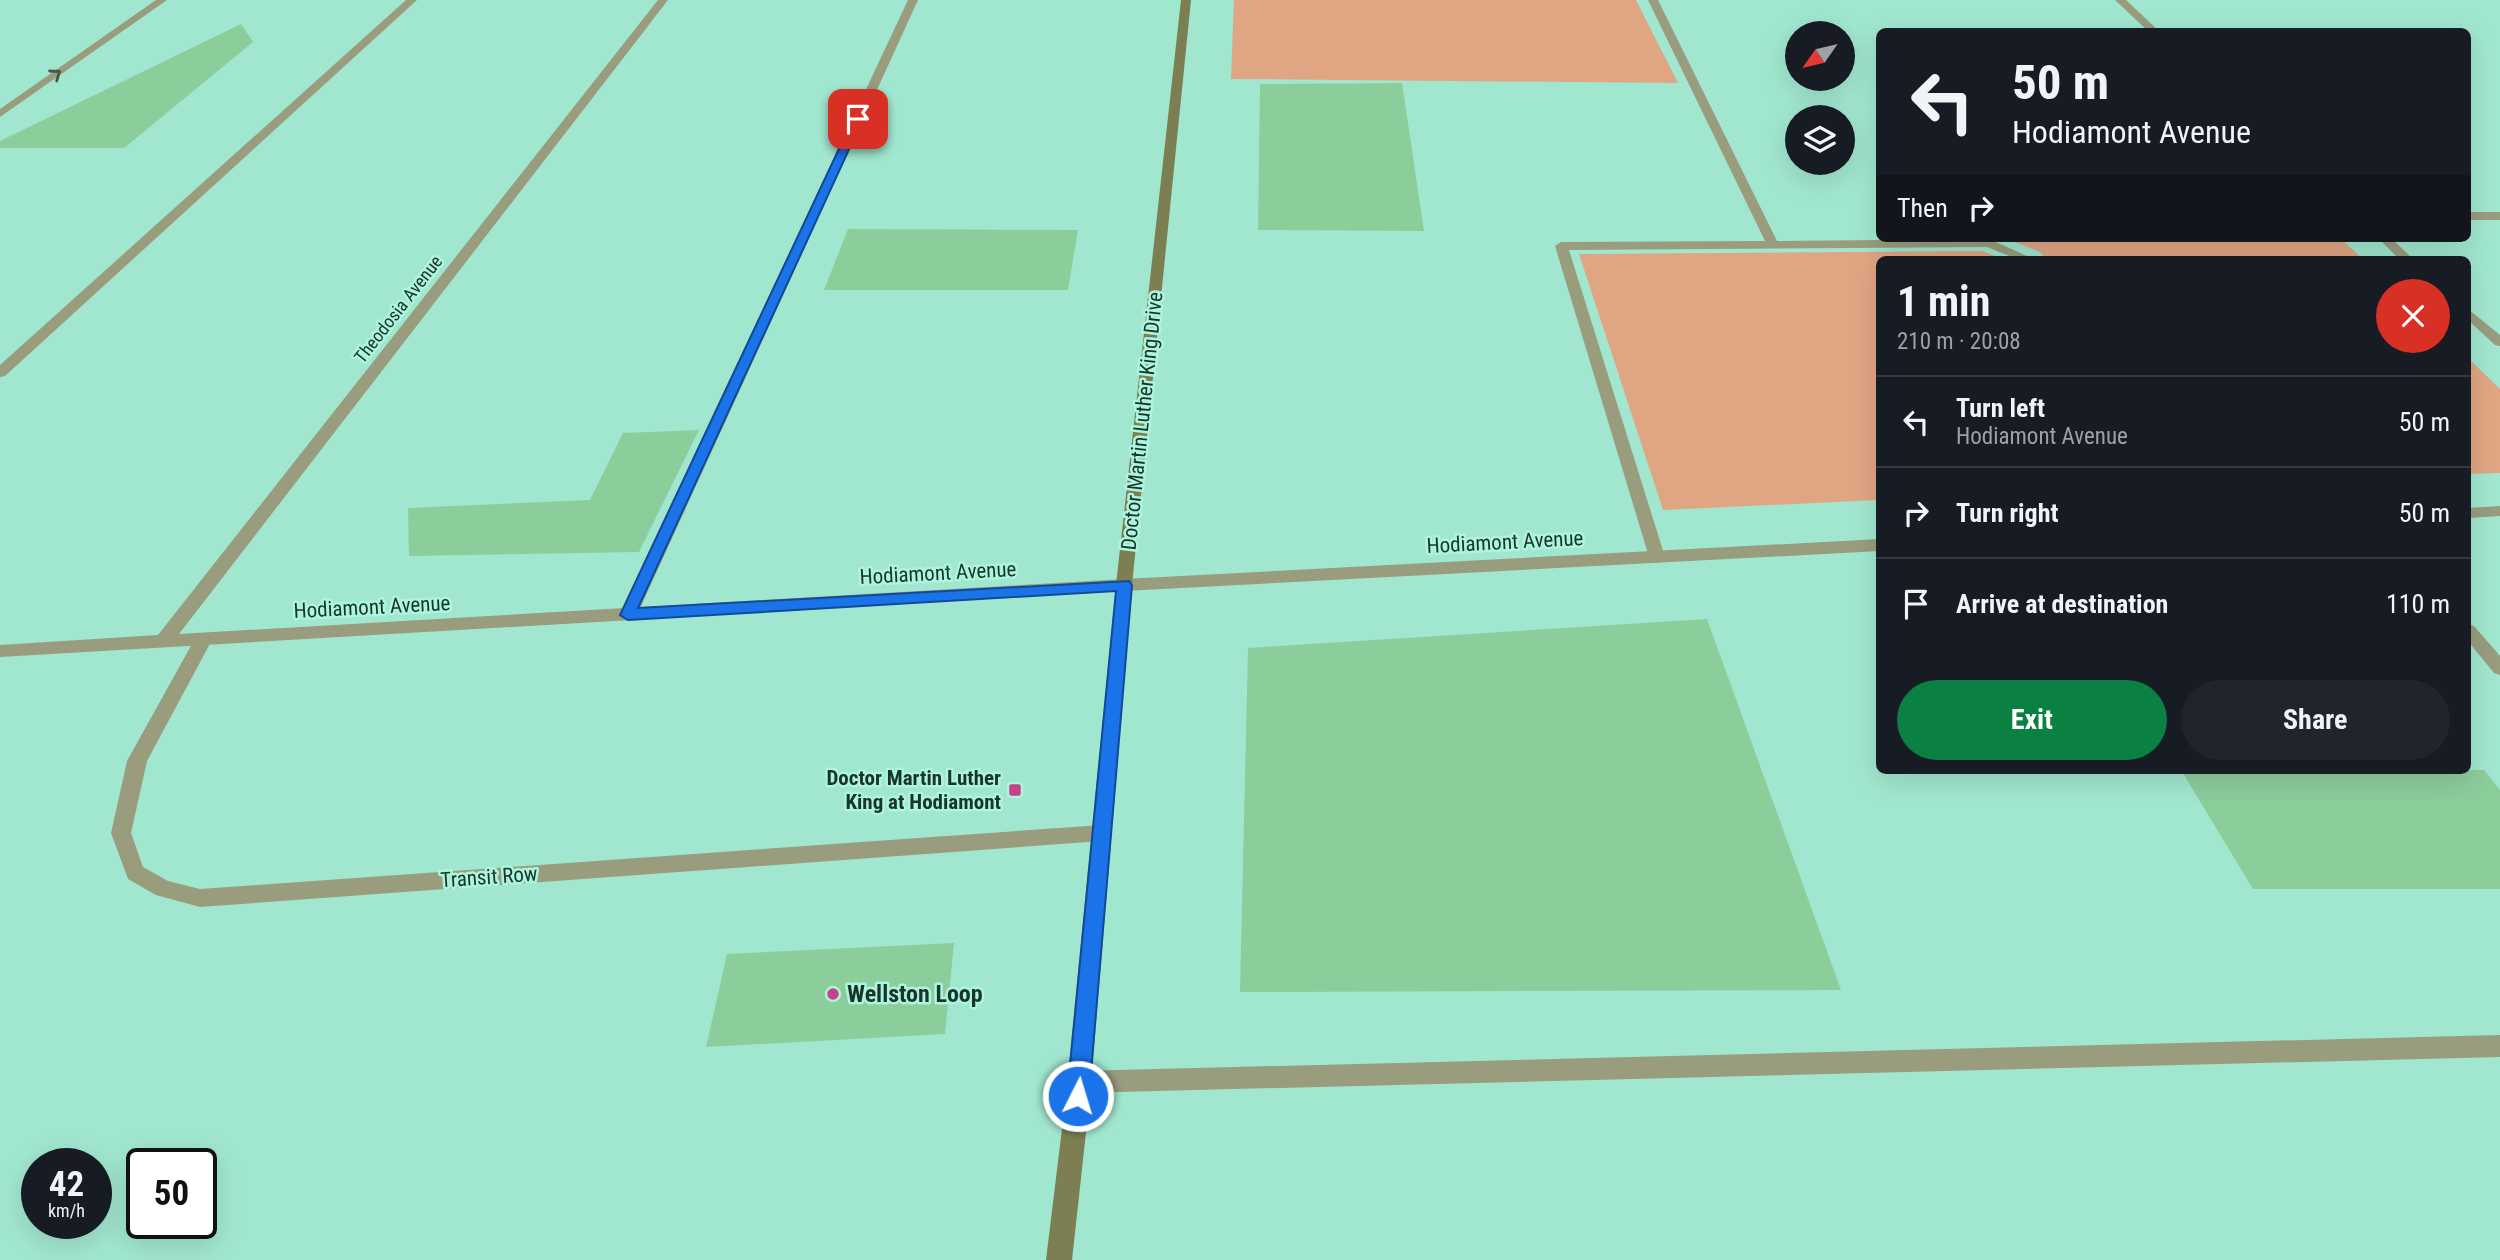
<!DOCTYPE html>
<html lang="en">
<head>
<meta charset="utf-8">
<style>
	body { margin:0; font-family:"Roboto Condensed",sans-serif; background:#20242c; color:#f1f3f6; height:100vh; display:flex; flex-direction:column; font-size:26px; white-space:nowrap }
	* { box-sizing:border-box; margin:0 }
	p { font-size:23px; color:#9ea1a6 }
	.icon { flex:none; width:38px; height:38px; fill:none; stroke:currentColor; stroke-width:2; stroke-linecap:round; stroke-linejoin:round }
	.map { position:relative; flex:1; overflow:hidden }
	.details { position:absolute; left:1876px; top:256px; width:595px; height:518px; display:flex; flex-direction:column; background:#171b24; border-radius:10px; box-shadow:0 7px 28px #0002 }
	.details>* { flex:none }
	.hud { position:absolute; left:1876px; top:28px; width:595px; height:214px; border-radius:10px; box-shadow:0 7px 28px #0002; background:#171b24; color:#f1f3f6; overflow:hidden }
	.needle { width:46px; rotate:236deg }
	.fabs { position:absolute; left:1785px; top:21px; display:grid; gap:14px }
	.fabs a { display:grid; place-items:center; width:70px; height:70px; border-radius:50%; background:#171b24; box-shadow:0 7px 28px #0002; font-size:35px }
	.speed { position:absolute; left:21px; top:1148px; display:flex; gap:14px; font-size:35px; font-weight:700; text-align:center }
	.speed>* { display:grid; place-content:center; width:91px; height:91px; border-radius:50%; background:#171b24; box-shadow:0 7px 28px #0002; line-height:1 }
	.speed small { font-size:18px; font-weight:400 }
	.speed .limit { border:4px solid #111; border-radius:10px; background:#fff; color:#111 }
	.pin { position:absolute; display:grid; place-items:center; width:60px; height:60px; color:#fff; margin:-30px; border-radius:14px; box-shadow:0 4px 10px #0006 }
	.me { position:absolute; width:77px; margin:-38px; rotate:5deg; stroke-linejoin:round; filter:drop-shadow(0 0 5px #0008) }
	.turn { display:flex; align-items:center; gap:24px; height:147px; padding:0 21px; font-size:32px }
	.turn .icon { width:91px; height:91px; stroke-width:2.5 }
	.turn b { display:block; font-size:49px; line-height:60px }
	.then { display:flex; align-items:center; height:66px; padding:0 21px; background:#0003; gap:14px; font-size:26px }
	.round { display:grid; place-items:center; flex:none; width:74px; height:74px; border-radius:37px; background:#20242c }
	.head { display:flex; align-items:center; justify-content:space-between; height:119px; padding:0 21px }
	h1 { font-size:42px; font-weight:700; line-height:52px }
	.action { display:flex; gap:14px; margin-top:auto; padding:14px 21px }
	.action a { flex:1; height:80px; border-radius:42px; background:#0b8043; color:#fff; font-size:28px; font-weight:700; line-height:80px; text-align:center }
	.action a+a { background:#20242c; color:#f1f3f6 }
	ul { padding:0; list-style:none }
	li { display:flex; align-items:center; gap:21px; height:91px; padding:0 21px; border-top:2px solid #363941 }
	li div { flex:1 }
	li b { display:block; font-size:26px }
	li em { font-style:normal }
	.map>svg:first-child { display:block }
</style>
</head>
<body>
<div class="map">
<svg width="2500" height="1260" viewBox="0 0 2500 1260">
	<rect width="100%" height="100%" fill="#a1e7d0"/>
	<g fill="#e0a684">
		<polygon points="1234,0 1636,0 1678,83 1231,79"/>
		<polygon points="2005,238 2340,238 2363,259 2046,259 2040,252"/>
		<polygon points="1982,251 2003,259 1880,259 1879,500 1663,510 1579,254"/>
		<polygon points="2468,358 2500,389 2500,473 2468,474"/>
	</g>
	<g fill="#8ccd9c">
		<polygon points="241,24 253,42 124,148 0,148 0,141"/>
		<polygon points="1402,83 1424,231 1258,230 1260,84"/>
		<polygon points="848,229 1078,230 1068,290 824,290"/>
		<polygon points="699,430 639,552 409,556 408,508 590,500 623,433"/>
		<polygon points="1707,619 1841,990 1240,992 1248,648"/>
		<polygon points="2181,770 2484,770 2500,790 2500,889 2253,889"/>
		<polygon points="954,943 945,1034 706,1047 727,954"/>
	</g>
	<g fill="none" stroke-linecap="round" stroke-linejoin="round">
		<g fill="#999c7d" fill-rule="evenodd">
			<polygon points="406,0 417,0 5,376 0,377 0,365"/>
			<polygon points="908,0 918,0 637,615 634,619 622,619 619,615"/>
			<polygon points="1648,0 1658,0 1777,241 1989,239 2034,259 2017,259 1987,247 1569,250 1665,557 1657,563 1649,557 1555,246 1561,242 1765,241"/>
			<rect x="2468" y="212" width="32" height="8"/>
			<polygon points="203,634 209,635 212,640 147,761 131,833 143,867 168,881 200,889 1102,825 1109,827 1112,833 1109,839 1102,841 200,907 156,895 128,879 111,833 127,761 197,635"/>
			<polygon points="2500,1035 2500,1057 1079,1093 1071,1090 1067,1082 1071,1074 1079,1071"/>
		</g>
		<g fill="#999c7d" fill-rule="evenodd">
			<polygon points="156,0 167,0 0,117 0,109"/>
			<polygon points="658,0 668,0 179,634 1124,579 1880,539 1880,551 1124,591 0,657 0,645 158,635"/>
			<polygon points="2115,0 2126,0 2160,32 2149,32"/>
			<polygon points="2378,238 2391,238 2413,259 2399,259"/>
			<polygon points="2468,309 2500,335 2500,346 2495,345 2468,320"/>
			<polygon points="2500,506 2500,516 2468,518 2468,508"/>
			<polygon points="2468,624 2474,626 2500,656 2500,675 2494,673 2468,641"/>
		</g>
		<polygon fill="#7c7f51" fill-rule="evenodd" points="1181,0 1191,0 1132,585 1090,1096 1072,1260 1046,1260 1066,1096 1116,585"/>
	</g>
	<defs><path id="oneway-chevron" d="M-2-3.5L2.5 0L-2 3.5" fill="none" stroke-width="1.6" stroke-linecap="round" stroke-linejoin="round" transform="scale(1.75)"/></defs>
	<use stroke="#455948" href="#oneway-chevron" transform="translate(56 74) rotate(-35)"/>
	<polygon fill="#1a73e8" stroke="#114b97" stroke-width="2" points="858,116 863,119 638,608 1129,581 1132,585 1089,1096 1086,1103 1078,1106 1070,1103 1067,1096 1116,591 628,620 620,615 853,119"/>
	<g fill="#c54287" stroke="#aef5dd" stroke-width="2.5">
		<rect x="1008" y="783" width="14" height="14" rx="3.5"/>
		<circle cx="833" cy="994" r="7"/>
	</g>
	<g text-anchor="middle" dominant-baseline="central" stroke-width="5" stroke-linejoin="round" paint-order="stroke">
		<g font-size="18" fill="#18352c" stroke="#aef5dd">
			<text transform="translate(398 309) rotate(-52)">Theodosia Avenue</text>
		</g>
		<g font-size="21" fill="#18352c" stroke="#aef5dd">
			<text transform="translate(1142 421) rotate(-84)">Doctor Martin Luther King Drive</text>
			<text transform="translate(1505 542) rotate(-3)">Hodiamont Avenue</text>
			<text transform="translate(938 573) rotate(-3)">Hodiamont Avenue</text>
			<text transform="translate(372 607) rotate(-3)">Hodiamont Avenue</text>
			<text transform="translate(489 877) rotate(-4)">Transit Row</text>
		</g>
		<g font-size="21" font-weight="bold" fill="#18352c" stroke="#aef5dd" text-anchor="end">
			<text x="1001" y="778">Doctor Martin Luther<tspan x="1001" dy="24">King at Hodiamont</tspan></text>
		</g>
		<g font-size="24" font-weight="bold" fill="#18352c" stroke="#aef5dd" text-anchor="start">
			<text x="847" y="994">Wellston Loop</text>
		</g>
	</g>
</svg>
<div class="fabs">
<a><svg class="needle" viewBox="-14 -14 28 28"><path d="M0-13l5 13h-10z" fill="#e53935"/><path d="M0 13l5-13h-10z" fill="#9ea1a6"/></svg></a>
<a><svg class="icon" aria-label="layers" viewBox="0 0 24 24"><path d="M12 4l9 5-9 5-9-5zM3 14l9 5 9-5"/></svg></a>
</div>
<div class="speed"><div>42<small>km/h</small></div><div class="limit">50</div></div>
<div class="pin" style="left:858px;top:119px;background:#d93025"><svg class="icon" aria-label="arrive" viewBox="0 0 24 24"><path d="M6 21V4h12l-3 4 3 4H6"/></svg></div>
<svg class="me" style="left:1078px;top:1096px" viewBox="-20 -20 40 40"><circle r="17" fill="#1a73e8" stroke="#fff" stroke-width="3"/><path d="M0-11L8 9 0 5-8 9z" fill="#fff"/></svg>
<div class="hud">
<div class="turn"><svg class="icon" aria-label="left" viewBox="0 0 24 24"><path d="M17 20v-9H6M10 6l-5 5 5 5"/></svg><div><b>50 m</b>Hodiamont Avenue</div></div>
<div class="then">Then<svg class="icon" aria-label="right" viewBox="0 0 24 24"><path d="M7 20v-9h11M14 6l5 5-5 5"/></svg></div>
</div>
<section class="details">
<div class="head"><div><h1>1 min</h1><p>210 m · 20:08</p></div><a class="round" style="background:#d93025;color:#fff"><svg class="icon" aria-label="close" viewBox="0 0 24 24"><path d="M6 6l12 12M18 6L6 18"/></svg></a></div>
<ul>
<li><svg class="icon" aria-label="left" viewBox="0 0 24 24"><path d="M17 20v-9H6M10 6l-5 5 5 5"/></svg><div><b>Turn left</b><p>Hodiamont Avenue</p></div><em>50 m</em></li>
<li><svg class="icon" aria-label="right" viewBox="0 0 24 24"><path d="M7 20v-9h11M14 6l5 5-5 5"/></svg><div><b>Turn right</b></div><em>50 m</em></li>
<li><svg class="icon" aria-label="arrive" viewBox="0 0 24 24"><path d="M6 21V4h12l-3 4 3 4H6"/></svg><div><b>Arrive at destination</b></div><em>110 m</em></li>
</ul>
<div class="action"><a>Exit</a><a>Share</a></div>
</section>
</div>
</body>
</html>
